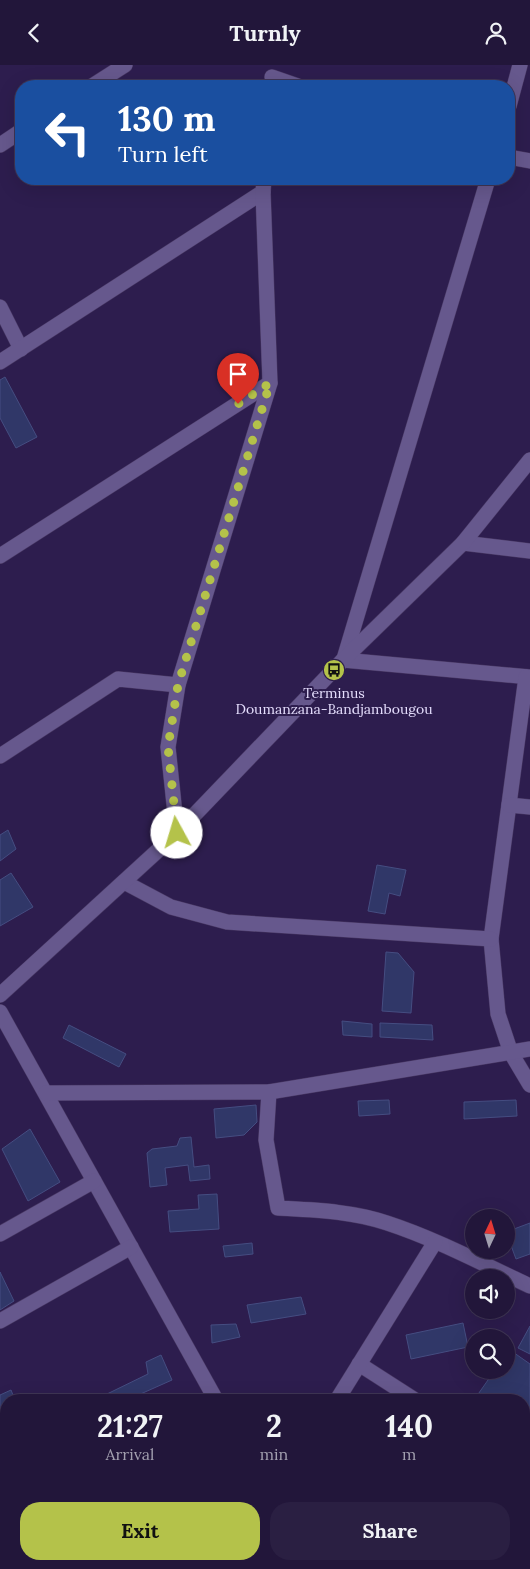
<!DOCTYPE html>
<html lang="en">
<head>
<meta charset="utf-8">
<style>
	body { margin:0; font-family:Lora,serif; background:#2a1f42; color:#f1f3f6; height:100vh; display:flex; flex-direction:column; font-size:19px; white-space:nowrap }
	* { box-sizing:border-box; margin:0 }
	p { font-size:16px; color:#a29faf }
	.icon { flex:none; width:28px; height:28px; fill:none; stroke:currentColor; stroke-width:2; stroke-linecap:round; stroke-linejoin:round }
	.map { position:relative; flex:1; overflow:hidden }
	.panel { position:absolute; left:0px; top:1329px; width:530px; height:176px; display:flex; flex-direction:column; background:#22163a; border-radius:20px 20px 0 0; box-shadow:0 5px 20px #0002,0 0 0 1px #3f3554 }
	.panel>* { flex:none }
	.banner { position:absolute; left:15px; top:15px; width:500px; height:105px; border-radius:20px; box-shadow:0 5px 20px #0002,0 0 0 1px #3f3554; background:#1a4fa0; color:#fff; overflow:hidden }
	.needle { width:32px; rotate:4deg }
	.tools { position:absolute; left:465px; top:1144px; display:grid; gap:10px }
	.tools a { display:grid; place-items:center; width:50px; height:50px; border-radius:50%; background:#22163a; box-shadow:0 5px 20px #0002,0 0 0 1px #3f3554; font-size:25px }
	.pin { position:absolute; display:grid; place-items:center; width:42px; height:42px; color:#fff; margin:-51px -21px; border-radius:50% 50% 50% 0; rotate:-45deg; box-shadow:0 0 5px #0007 }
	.pin .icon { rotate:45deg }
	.me { position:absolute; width:55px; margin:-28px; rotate:354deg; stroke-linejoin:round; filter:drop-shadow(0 0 4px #0008) }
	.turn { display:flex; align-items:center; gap:18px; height:105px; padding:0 20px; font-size:22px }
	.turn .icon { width:65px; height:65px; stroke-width:2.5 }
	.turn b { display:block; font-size:35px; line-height:42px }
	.eta { display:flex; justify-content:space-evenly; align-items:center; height:85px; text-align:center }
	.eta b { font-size:30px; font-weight:800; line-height:35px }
	.action { display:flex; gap:10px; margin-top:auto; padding:10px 20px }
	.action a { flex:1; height:58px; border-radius:20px; background:#b4c24a; color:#111; font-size:20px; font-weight:800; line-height:58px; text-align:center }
	.action a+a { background:#2a1f42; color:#f1f3f6 }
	header { display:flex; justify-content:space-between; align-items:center; height:65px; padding:0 20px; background:#22163a; font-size:22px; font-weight:800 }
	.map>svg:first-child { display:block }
</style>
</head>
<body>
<header><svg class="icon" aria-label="back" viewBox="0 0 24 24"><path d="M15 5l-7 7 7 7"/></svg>Turnly<svg class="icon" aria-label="person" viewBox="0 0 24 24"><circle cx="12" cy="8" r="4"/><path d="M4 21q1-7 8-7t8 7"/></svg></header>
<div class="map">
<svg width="530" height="1504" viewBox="0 0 530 1504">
	<rect width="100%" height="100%" fill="#2d1d4e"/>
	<g fill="#303768" stroke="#454d81">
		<polygon points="5,312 37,372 16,383 0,353 0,315"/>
		<polygon points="8,765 16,784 0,796 0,770"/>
		<polygon points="377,800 406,805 400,831 389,828 385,849 368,846"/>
		<polygon points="11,808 33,842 0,861 0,815"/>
		<polygon points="386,887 398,888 414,907 411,948 382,946"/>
		<polygon points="342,956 372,959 372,972 343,970"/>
		<polygon points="380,958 432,960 433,975 380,972"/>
		<polygon points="69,960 126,989 119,1002 63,973"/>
		<polygon points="389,1035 390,1049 359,1051 358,1036"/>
		<polygon points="516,1035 517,1051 464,1054 464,1037"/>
		<polygon points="256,1040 257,1057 244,1070 216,1073 214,1044"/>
		<polygon points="30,1064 60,1117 28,1136 2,1084"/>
		<polygon points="191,1072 194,1102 209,1100 210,1114 190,1116 188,1100 165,1103 167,1120 150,1122 147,1088 152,1084 177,1081 180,1073"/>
		<polygon points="217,1129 219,1164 170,1167 168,1146 199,1144 198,1130"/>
		<polygon points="530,1158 530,1189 516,1194 506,1167"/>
		<polygon points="252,1178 253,1189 225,1192 223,1181"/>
		<polygon points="0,1207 14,1236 0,1245"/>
		<polygon points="301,1232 306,1249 251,1258 247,1240"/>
		<polygon points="463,1258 468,1282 411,1294 406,1270"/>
		<polygon points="236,1259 240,1272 212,1278 211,1260"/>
		<polygon points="530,1261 530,1289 518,1283"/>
		<polygon points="510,1285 530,1299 530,1385 524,1381 524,1335 474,1335 495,1305 506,1305 506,1289"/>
		<polygon points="161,1290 172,1315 127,1335 109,1335 107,1329 148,1309 146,1297"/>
		<polygon points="11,1325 15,1335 6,1335 6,1373 0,1377 0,1330"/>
		<polygon points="9,1499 43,1499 44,1503 41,1504 7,1504 5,1502"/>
		<polygon points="124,1499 191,1499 180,1504 127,1504"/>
		<polygon points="441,1499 444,1499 454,1504 436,1504"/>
	</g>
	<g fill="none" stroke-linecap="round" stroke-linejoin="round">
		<g stroke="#483863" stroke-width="16">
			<g id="street">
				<polyline points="272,12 298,21"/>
				<polyline points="92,21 125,0"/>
				<polyline points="509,41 520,0"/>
				<polyline points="0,80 21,66"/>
				<polyline points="509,92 530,96"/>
				<polyline points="0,242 21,284"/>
				<polyline points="0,297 263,127"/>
				<polyline points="463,478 530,486"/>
				<polyline points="0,491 270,318"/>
				<polyline points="344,594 488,114"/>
				<polyline points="343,595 530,612"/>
				<polyline points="526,612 491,874 498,949 511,988 530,1020"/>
				<polyline points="0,691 118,614 178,620"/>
				<polyline points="509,740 530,742"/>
				<polyline points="177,768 168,682 178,620 270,318 263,127 264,114"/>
				<polyline points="124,817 171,842 227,857 491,874"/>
				<polyline points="0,930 177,768 343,595 463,478 530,395"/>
				<polyline points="0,947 216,1335"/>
				<path d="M269,1027L266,1075L278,1143C314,1145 352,1146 387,1158C436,1174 483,1199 530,1221"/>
				<polyline points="46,1028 269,1027 530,984"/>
				<polyline points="0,1169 94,1116"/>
				<polyline points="0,1256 131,1182"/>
				<polyline points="359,1299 415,1335"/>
				<polyline points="337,1335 435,1177"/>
				<polyline points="524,1406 530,1410"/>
				<polyline points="0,1474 6,1470"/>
				<polyline points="307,1499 310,1504"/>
			</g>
		</g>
		<use href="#street" stroke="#66588d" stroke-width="15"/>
	</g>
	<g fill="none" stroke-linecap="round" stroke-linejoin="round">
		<polyline stroke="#b4c24a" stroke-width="9" stroke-dasharray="0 16.2" points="177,768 168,682 178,620 270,318 238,339"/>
	</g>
	<defs>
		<g id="bus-disc" transform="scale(1.125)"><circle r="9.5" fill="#b4c24a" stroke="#2d1d4e"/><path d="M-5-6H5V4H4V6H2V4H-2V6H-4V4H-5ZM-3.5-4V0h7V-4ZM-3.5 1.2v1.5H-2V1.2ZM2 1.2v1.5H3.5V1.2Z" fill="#111"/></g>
	</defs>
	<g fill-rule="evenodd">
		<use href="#bus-disc" x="334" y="605"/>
	</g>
	<g text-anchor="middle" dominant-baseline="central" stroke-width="4" stroke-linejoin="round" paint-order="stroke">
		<g font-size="14" fill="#e5defd" stroke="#2d1d4e">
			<text x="334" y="628">Terminus<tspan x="334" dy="16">Doumanzana-Bandjambougou</tspan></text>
		</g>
	</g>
</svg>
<div class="tools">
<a><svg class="needle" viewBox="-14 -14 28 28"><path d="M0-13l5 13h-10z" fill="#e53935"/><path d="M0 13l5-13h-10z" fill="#a29faf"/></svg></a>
<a><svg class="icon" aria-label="sound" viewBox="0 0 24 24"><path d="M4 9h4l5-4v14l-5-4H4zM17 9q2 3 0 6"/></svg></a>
<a><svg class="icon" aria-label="search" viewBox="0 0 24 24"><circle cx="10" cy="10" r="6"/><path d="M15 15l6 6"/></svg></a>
</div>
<div class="pin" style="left:238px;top:339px;background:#d93025"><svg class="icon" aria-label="arrive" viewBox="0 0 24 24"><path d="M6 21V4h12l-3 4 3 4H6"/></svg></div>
<svg class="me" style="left:177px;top:768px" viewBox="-20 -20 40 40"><circle r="19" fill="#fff"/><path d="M0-13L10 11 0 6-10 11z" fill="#b4c24a"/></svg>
<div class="banner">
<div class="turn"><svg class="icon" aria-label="left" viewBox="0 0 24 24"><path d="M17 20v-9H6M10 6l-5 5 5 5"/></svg><div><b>130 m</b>Turn left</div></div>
</div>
<section class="panel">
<div class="eta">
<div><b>21:27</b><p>Arrival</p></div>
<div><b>2</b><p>min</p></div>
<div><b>140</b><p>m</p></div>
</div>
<div class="action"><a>Exit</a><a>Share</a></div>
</section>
</div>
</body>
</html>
